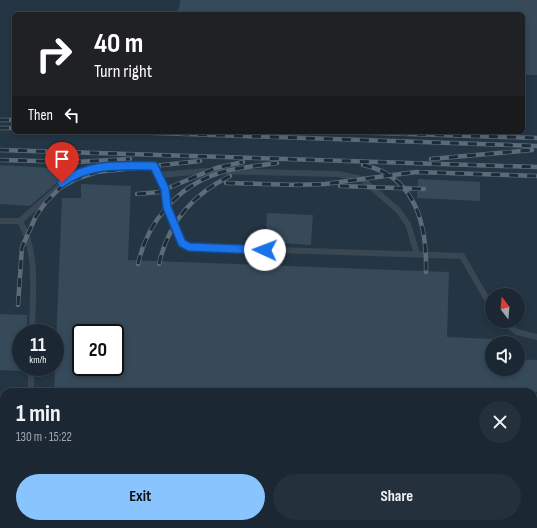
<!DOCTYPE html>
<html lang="en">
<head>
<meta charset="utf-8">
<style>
	body { margin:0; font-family:"Sofia Sans Condensed",sans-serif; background:#24303b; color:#f1f3f6; height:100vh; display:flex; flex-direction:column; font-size:15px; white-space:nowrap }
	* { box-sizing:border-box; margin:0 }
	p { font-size:13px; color:#a0a6ac }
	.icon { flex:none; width:22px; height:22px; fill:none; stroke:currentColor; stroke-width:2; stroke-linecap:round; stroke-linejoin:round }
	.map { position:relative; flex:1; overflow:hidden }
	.sheet { position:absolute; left:0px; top:388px; width:537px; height:140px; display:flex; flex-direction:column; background:#1b2833; border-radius:12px 12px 0 0; box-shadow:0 2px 6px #0003,0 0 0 1px #39444e }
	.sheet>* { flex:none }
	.guide { position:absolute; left:12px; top:12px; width:513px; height:122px; border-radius:6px; box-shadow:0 2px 6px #0003,0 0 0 1px #39444e; background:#202124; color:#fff; overflow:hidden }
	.needle { width:26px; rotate:344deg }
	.buttons { position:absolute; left:485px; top:288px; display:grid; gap:8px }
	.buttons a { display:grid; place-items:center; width:40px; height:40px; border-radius:50%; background:#1b2833; box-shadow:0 2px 6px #0003,0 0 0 1px #39444e; font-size:20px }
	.speed { position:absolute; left:12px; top:324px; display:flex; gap:8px; font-size:20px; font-weight:700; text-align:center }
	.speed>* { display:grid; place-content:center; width:52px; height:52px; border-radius:50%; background:#1b2833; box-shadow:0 2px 6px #0003,0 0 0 1px #39444e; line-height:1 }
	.speed small { font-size:10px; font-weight:400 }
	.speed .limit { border:2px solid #111; border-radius:6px; background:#fff; color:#111 }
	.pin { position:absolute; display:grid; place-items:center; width:34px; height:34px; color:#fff; margin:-41px -17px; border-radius:50% 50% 50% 0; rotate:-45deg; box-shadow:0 0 4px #0007 }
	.pin .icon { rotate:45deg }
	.me { position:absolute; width:44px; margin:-22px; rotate:272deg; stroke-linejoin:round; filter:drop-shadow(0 0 3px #0008) }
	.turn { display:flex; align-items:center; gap:14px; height:84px; padding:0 16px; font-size:18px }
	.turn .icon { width:52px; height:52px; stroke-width:2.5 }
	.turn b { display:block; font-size:28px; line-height:34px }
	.then { display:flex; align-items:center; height:38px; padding:0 16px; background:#0003; gap:8px; font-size:15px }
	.round { display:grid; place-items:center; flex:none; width:42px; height:42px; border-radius:21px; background:#24303b }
	.overview { display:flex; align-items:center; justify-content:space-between; height:68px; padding:0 16px }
	h1 { font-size:24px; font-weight:700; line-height:30px }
	.primary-button { display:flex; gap:8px; margin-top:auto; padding:8px 16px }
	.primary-button a { flex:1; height:46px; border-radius:24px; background:#89c4ff; color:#111; font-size:16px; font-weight:700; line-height:46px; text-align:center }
	.primary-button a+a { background:#24303b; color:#f1f3f6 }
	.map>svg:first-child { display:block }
</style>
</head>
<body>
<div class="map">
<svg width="537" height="528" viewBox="0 0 537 528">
	<rect width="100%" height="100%" fill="#243544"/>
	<polygon fill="#274445" points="0,498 4,499 4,524 200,524 200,528 0,528"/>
	<g fill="#364a5a" fill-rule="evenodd">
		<polygon points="180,0 537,0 537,75 523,75 523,14 176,14 180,5"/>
		<polygon points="0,165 73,169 30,206 0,204"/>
		<polygon points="418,179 480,182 480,201 417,198"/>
		<path d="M81,184L131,186L128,260L449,272L447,337L492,339V369H518V359L537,360V392H54L62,198H81ZM81,333H115V367H81Z"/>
		<polygon points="267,213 313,215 311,245 265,242"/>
		<polygon points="0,314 27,315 27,333 21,333 21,371 0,370"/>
	</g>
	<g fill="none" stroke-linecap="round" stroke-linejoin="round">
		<g stroke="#394753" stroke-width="6">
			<polyline points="159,175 207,171 338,174 362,179 398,210 408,224 417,254"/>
			<polyline points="0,221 20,221 71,176 101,166 154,166 165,189 167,207 174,224 182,243 189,247 462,256 492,308"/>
			<path d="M20,221C39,255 32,296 32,333"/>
			<polyline points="502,321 517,332 537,337"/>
			<polyline points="31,392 31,367"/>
			<polyline points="0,438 4,438"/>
		</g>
		<g stroke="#394753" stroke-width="13">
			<polyline points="221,524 221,528"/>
			<polyline points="314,524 435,528"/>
		</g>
		<g stroke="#5b6b7a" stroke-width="4.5">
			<g id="rail">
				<polyline points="0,120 14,120"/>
				<polyline points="0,128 14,128"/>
				<polyline points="126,132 537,146"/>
				<polyline points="345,132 537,138"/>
				<polyline points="0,150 537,167"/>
				<polyline points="431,159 532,150"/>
				<polyline points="0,160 75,162 130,159"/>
				<path d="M363,165C416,176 427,225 426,272"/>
				<polyline points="226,183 300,185"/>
				<polyline points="294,185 325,184 416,172 537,176"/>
				<polyline points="340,186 424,189"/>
				<polyline points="137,194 159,192 216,168 243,162"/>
				<path d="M138,264C147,222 178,186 219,173C238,167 258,166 277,163"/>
				<path d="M159,264C168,223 193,194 230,176"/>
				<polyline points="18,305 22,247 36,216 46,202 60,188 76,179 97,172 200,161"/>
			</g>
		</g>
		<use href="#rail" stroke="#1e2c38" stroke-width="3" stroke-dasharray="9" stroke-linecap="butt"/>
	</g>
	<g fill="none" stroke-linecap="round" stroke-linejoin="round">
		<g stroke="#114b97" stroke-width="10">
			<path id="route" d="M62,183C89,162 122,166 154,166L165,189L167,207L174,224L182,243L189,247L265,250"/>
		</g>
		<use href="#route" stroke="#1a73e8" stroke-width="7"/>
	</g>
</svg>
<div class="buttons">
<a><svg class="needle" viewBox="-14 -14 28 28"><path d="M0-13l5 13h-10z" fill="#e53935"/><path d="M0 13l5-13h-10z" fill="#a0a6ac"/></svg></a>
<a><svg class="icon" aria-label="sound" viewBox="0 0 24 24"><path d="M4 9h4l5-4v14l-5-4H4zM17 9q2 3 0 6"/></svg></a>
</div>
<div class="speed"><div>11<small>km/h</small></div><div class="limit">20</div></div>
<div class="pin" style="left:62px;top:183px;background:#d93025"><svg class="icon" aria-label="arrive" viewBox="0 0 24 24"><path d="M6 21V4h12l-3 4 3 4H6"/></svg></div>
<svg class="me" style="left:265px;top:250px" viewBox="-20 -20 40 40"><circle r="19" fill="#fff"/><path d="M0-13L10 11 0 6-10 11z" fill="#1a73e8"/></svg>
<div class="guide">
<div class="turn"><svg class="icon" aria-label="right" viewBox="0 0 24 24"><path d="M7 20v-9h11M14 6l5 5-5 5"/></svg><div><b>40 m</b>Turn right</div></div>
<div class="then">Then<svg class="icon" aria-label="left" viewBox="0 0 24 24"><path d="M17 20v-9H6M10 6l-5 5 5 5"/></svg></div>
</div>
<section class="sheet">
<div class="overview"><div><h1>1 min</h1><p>130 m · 15:22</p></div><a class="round"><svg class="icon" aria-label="close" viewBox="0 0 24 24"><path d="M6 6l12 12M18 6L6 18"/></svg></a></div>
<div class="primary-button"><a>Exit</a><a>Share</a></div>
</section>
</div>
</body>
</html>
